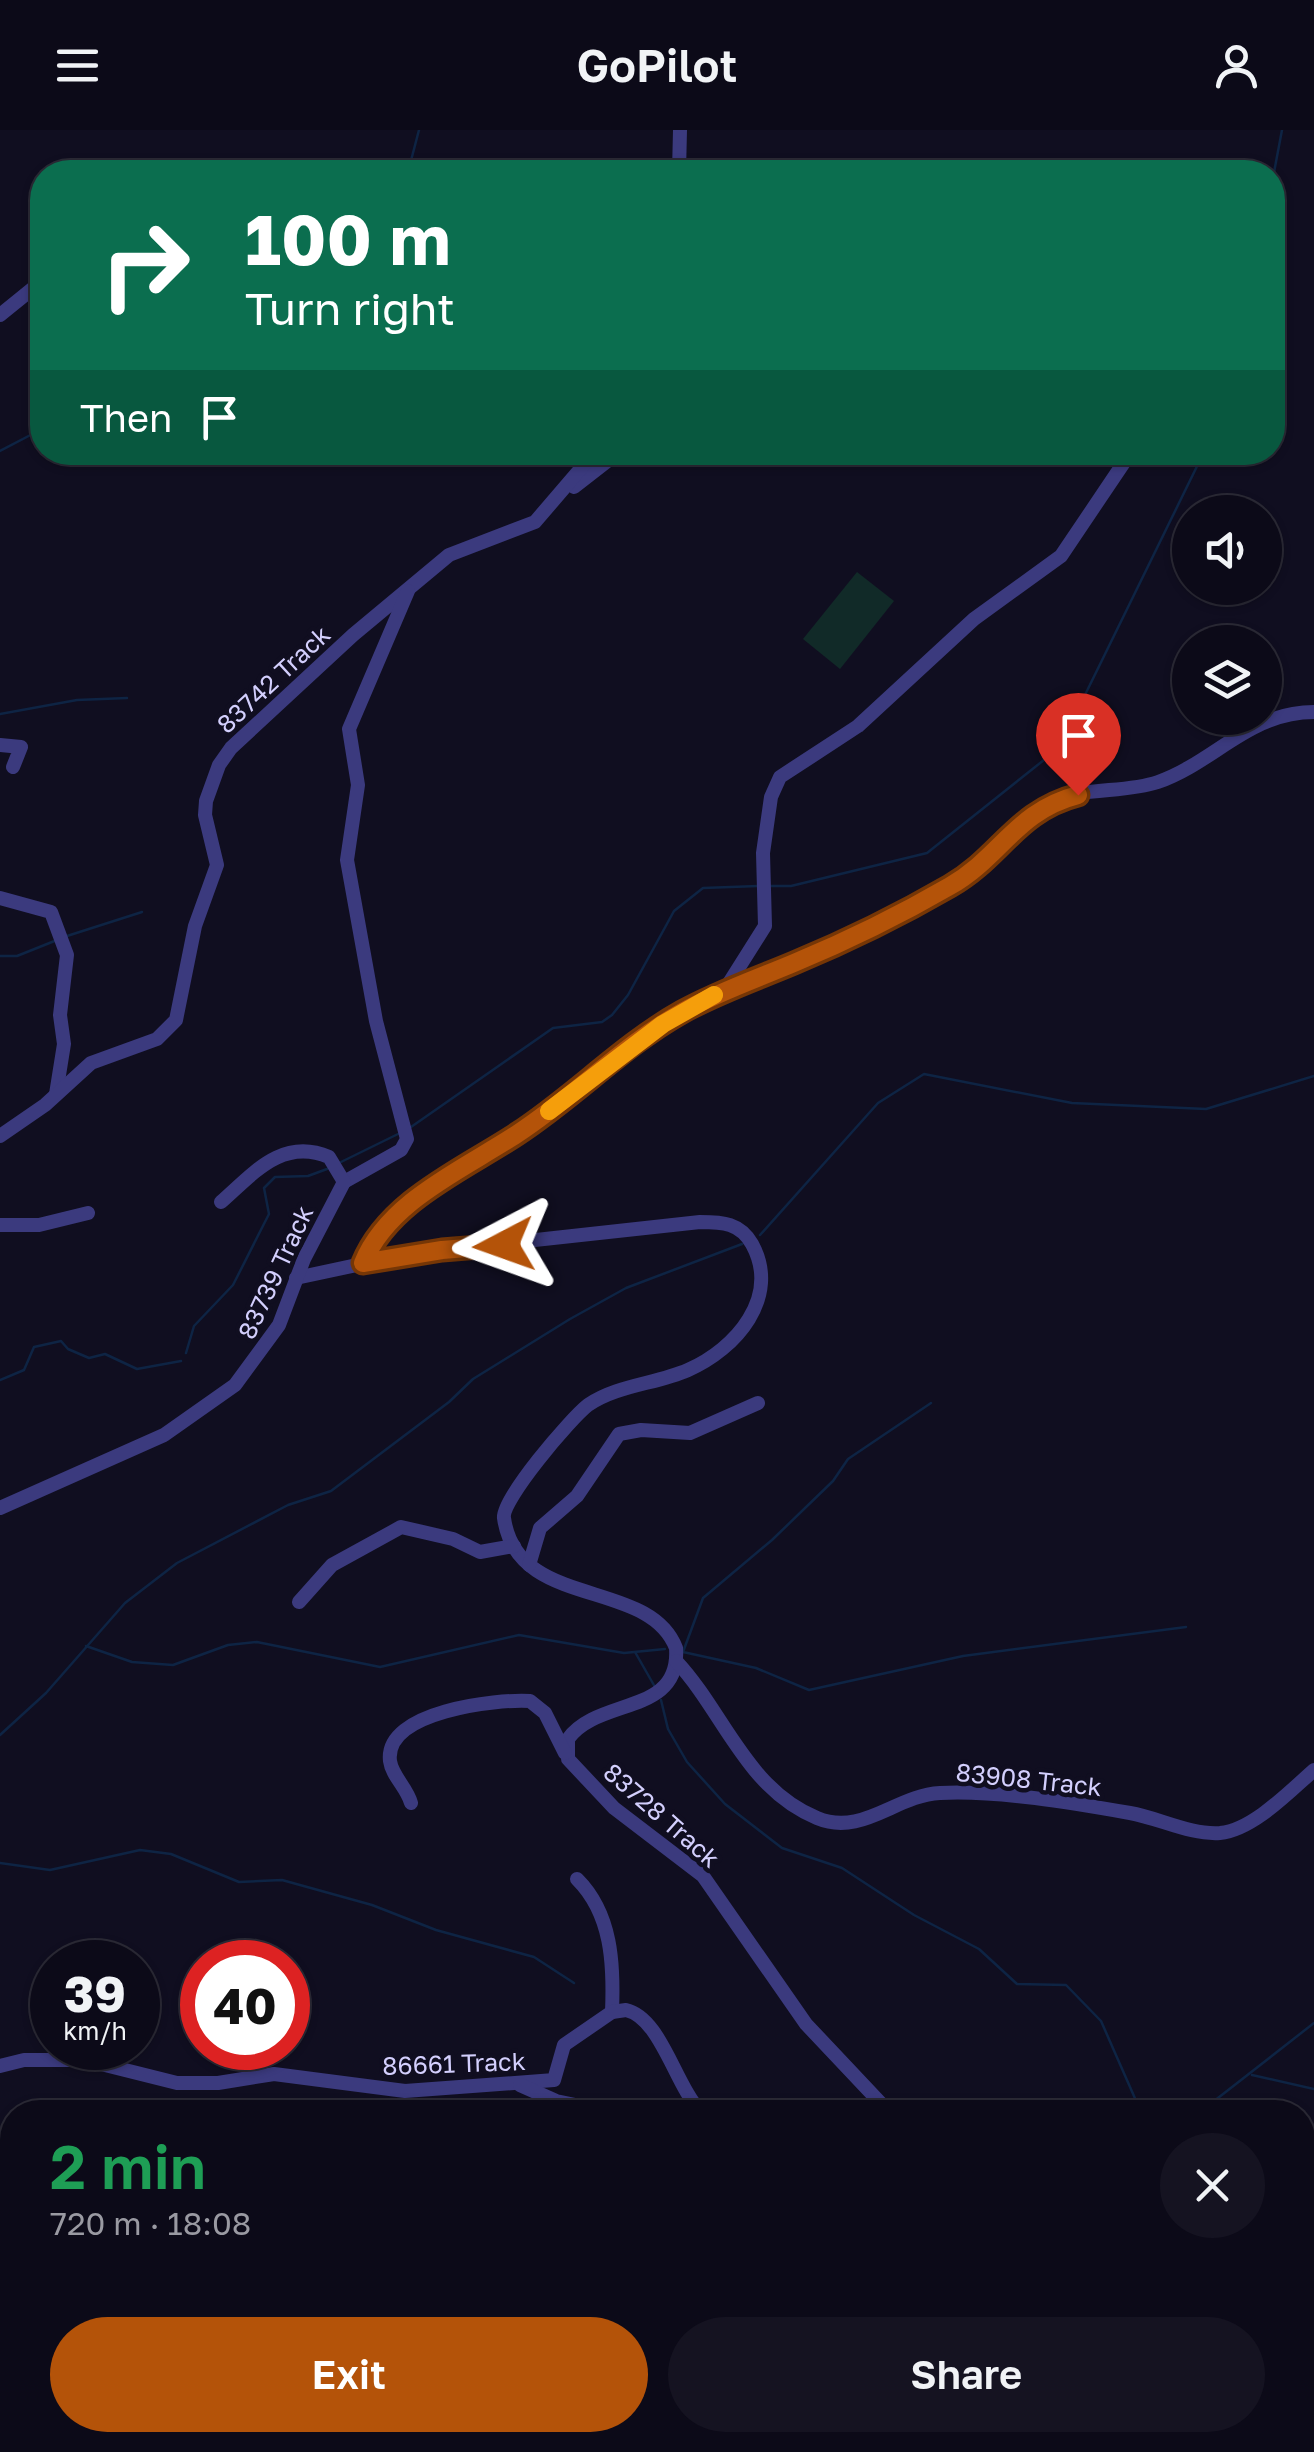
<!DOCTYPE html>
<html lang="en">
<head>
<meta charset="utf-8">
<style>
	body { margin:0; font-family:"Golos Text",sans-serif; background:#151321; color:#f1f3f6; height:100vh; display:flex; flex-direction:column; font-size:38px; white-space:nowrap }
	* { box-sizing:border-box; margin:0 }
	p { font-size:32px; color:#9a9aa2 }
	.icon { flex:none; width:55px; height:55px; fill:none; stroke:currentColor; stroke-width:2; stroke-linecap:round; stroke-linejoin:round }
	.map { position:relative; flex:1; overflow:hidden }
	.side { position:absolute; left:0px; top:1970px; width:1315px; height:352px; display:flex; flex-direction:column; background:#0c0a18; border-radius:40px 40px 0 0; box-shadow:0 2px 8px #0004,0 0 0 2px #2c2b37 }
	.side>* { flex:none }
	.hud { position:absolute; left:30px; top:30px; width:1255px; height:305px; border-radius:40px; box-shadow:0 2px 8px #0004,0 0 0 2px #2c2b37; background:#0b6e4f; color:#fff; overflow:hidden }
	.tools { position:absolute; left:1172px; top:365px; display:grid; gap:20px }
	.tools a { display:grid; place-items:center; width:110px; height:110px; border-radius:50%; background:#0c0a18; box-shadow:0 2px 8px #0004,0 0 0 2px #2c2b37; font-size:50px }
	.speed { position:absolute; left:30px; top:1810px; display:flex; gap:20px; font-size:50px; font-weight:700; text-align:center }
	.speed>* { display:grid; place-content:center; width:130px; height:130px; border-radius:50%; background:#0c0a18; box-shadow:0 2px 8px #0004,0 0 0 2px #2c2b37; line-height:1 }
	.speed small { font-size:25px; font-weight:400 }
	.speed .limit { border:15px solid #d22; background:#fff; color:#111 }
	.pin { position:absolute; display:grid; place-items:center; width:85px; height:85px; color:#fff; margin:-102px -42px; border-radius:50% 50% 50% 0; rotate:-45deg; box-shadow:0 0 10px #0007 }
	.pin .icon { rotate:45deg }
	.me { position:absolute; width:110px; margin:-55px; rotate:266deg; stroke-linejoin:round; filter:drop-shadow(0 0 8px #0008) }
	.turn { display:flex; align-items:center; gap:35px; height:210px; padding:0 50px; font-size:45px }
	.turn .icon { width:130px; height:130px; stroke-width:2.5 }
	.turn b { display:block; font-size:70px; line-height:85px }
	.then { display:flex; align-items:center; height:95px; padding:0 50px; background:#0003; gap:20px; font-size:38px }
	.round { display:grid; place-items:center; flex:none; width:105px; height:105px; border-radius:52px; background:#151321 }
	.overview { display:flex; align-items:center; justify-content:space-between; height:170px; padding:0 50px }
	h1 { font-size:60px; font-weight:600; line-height:75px; color:#1e9e55 }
	.button { display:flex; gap:20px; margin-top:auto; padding:20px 50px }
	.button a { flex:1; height:115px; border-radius:60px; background:#b45309; color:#fff; font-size:40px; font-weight:600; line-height:115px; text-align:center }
	.button a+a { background:#151321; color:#f1f3f6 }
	header { display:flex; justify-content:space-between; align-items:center; height:130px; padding:0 50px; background:#0c0a18; font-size:45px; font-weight:600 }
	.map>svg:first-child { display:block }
</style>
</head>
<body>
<header><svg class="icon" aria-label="menu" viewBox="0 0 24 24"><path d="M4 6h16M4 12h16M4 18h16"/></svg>GoPilot<svg class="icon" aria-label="person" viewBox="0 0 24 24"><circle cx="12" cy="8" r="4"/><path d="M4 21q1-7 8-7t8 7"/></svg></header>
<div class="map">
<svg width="1314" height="2322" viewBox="0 0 1314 2322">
	<rect width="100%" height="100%" fill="#100e20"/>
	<polygon fill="#112a28" points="857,442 894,471 840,539 803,509"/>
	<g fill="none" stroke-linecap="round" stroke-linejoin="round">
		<g stroke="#0e2444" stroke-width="2.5">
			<polyline points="408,42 419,0"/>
			<polyline points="1272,53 1282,0"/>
			<polyline points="0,321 42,299"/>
			<polyline points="0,584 77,570 127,568"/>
			<polyline points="771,756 791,756 927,723 1059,618 1204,322"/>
			<polyline points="67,806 142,782"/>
			<polyline points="0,826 17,826 57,810"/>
			<polyline points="411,997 553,898 602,892 612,885 628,865 674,781 703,758 758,756"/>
			<polyline points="341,1032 398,1004"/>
			<polyline points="760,1105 878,973 924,944 1072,973 1206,979 1314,946"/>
			<polyline points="186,1223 194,1196 233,1155 269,1084 264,1058 275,1047 308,1046 327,1039"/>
			<polyline points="0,1250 24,1240 34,1217 61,1211 68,1219 89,1228 105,1224 137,1239 181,1231"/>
			<polyline points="931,1273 848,1329 833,1351 772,1410 703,1468 683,1522 756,1538 809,1560 963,1526 1186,1497"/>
			<polyline points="86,1516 132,1532 173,1535 228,1515 257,1512 380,1537 519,1505 624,1523 665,1519"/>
			<polyline points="635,1522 655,1557"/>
			<polyline points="661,1570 668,1599 687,1632 725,1674 782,1718 842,1738 914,1785 979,1819 1017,1854 1066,1855 1101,1891 1141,1982"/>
			<polyline points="0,1605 46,1563 125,1473 177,1433 288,1375 331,1361 449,1272 473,1249 570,1189 626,1158 742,1114"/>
			<polyline points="0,1733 50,1740 140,1720 171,1724 239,1752 282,1750 372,1775 436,1800 534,1827 574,1853"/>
			<polyline points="1252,1945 1314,1959"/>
			<polyline points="1200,1982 1314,1893"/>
			<polyline points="0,2042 12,2040"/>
			<polyline points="1302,2168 1314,2174"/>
			<polyline points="0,2304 12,2306"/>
			<polyline points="33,2310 68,2316 150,2310"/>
			<polyline points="312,2310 345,2310"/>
		</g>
		<g stroke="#3b3a7e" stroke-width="14">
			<polyline points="679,42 680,0"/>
			<polyline points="0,185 42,151"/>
			<polyline points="574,357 619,322"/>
			<polyline points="0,615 21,617 13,637"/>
			<polyline points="0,768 51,782 67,825 60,885 64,914 56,964"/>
			<polyline points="724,861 765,796 763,723 771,667 780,647 858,596 974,489 1061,426 1131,322"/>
			<polyline points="0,1006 45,975 91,933 157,909 176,890 195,796 217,735 205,685 206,671 219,635 231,618 353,505 449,425 535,392 595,322"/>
			<polyline points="344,1052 401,1020 407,1009 376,891 347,730 358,655 349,599 408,461"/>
			<polyline points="0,1095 39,1095 88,1083"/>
			<path d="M363,1133C386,1074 454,1045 504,1012C565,972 618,918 681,882C769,833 869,807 955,753C990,732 1011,694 1047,674C1079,656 1123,664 1158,652C1215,632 1249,582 1314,582"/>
			<path d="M296,1148L408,1124L700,1092C723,1092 740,1093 752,1114C781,1167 736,1219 688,1240C656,1254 617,1255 588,1275C571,1288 501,1370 504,1388C517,1481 649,1447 676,1518C681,1586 598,1567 568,1609V1629L614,1678L703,1746L806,1894L889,1982"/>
			<path d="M0,1378L164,1305L235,1255L279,1195L304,1129L344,1052L329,1027C282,1007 253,1044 221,1072"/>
			<polyline points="529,1435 540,1398 577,1366 619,1304 641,1300 690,1303 758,1273"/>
			<polyline points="299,1472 332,1435 401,1397 453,1409 480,1422 514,1416"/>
			<path d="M676,1531C724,1582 746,1659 817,1688C862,1707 896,1665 940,1663C998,1660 1073,1673 1130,1683C1159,1688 1190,1705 1220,1703C1253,1700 1290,1661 1314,1640"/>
			<path d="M411,1673C407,1658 392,1646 390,1631C384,1581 497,1569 530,1571L545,1583L565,1623"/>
			<path d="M577,1749C612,1784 614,1834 612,1882"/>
			<path d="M0,1936L24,1930H85L177,1953H218L274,1944L405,1961L554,1950L564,1915L612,1882L626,1880C661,1888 675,1955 701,1982"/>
			<polyline points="520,1955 556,1971 609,1982"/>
			<polyline points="0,2098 12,2094"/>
			<polyline points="1161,2310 1172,2322"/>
			<polyline points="963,2322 978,2310"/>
		</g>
	</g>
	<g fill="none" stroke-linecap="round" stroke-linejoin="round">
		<g stroke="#753606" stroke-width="25">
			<path id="route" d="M504,1115L442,1120L363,1133C388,1071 464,1039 517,1004C574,967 623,915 682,882C718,862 756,849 794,833C847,811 900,785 950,756C1001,727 1016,681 1078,665"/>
		</g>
		<use href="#route" stroke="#b45309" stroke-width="18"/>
		<polyline stroke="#f59e0b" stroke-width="18" points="549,981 663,894 714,865"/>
	</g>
	<g text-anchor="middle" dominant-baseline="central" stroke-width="9" stroke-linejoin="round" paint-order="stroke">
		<g font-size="25" fill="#d3cffd" stroke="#100e20">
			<text transform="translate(273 549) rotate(-43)">83742 Track</text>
			<text transform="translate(275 1142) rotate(-65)">83739 Track</text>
			<text transform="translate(1029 1649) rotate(6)">83908 Track</text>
			<text transform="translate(662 1685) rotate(41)">83728 Track</text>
			<text transform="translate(454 1933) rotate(-2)">86661 Track</text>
		</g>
	</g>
</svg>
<div class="tools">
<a><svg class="icon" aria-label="sound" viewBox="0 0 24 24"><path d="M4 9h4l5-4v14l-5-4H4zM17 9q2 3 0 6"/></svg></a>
<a><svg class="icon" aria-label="layers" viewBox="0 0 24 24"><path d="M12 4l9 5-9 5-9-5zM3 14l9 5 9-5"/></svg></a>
</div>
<div class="speed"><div>39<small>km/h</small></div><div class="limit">40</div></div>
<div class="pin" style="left:1078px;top:665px;background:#d93025"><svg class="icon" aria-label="arrive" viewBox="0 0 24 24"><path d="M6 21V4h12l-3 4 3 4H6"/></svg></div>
<svg class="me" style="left:504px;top:1115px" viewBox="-20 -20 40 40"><path d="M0-17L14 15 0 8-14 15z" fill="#b45309" stroke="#fff" stroke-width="4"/></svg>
<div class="hud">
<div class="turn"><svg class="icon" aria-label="right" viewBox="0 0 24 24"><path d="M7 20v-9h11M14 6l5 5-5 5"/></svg><div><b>100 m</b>Turn right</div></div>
<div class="then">Then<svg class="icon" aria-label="arrive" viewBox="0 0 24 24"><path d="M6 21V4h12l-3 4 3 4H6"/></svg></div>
</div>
<section class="side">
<div class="overview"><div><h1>2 min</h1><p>720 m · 18:08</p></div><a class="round"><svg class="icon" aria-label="close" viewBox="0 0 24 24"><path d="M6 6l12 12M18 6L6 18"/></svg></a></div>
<div class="button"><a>Exit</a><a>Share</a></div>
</section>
</div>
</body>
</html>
